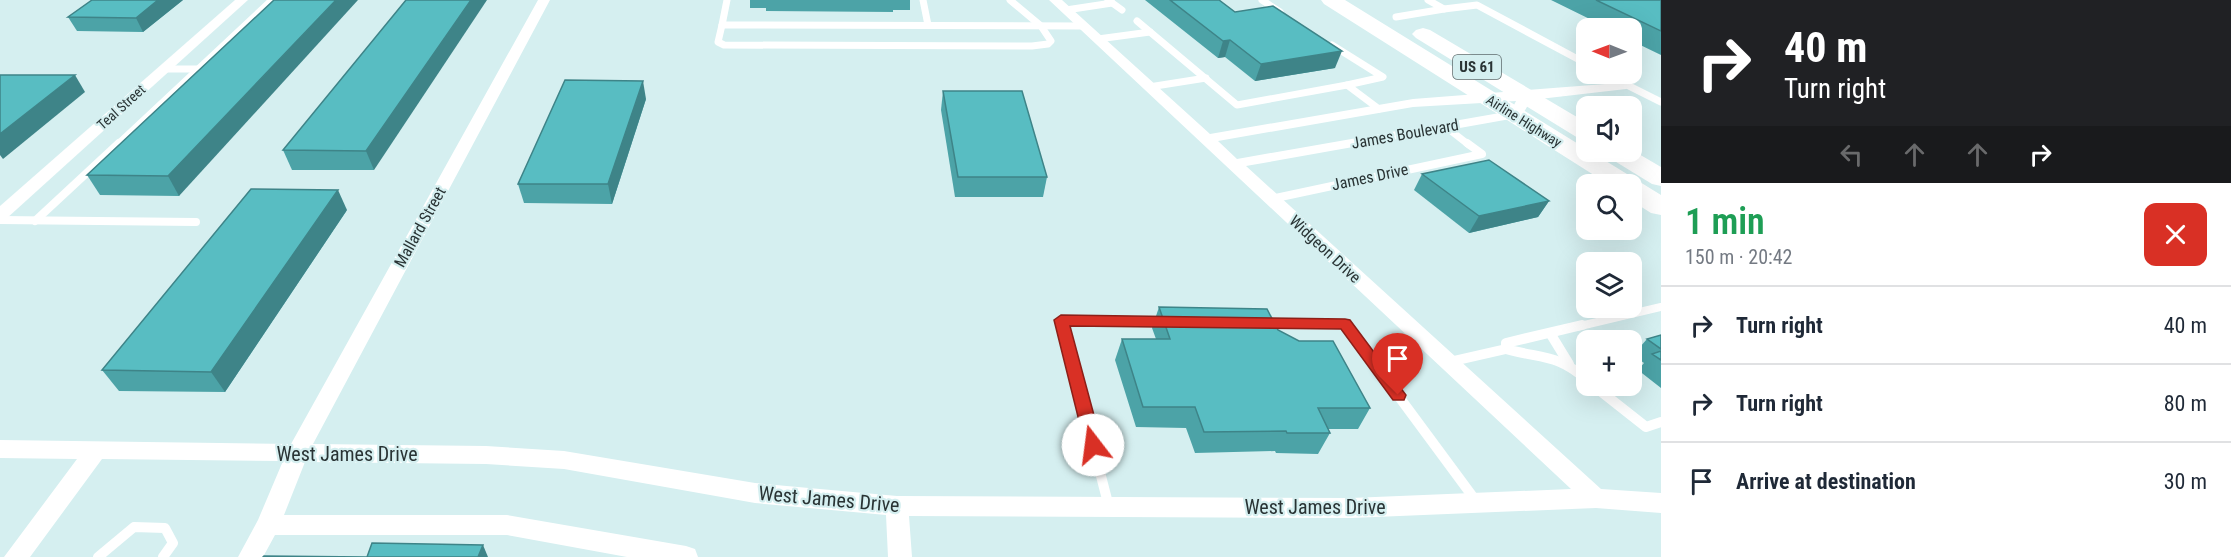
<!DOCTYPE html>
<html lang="en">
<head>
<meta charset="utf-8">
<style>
	body { margin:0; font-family:"Roboto Condensed",sans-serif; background:#f2f2f3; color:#1f2937; height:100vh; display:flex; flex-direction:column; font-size:22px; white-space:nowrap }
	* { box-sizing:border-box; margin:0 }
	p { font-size:20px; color:#747a83 }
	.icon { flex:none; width:33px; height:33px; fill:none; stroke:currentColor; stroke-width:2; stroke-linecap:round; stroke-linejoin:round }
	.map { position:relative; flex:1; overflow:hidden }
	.side { display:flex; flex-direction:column; background:#fff; width:570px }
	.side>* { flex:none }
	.hud { background:#202124; color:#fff; overflow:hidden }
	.needle { width:39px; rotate:271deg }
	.fabs { position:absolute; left:1576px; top:18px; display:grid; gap:12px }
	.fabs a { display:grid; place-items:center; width:66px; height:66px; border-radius:12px; background:#fff; box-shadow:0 6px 24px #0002; font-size:30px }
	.pin { position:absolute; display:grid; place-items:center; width:51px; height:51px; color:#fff; margin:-62px -26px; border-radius:50% 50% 50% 0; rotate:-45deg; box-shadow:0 0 6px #0007 }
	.pin .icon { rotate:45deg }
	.me { position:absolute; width:66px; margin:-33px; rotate:345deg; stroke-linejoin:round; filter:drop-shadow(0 0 4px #0008) }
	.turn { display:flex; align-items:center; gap:21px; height:126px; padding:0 24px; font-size:27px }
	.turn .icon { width:78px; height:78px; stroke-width:2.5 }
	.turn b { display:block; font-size:42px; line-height:51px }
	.lanes { display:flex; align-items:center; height:57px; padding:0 24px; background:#0003; justify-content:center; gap:30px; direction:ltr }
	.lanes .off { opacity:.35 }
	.round { display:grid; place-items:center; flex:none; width:63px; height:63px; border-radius:12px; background:#f2f2f3 }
	.overview { display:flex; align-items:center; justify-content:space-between; height:102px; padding:0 24px }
	h1 { font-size:36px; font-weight:600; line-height:45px; color:#1e9e55 }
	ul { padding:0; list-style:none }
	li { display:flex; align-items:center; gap:18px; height:78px; padding:0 24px; border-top:2px solid #e0e1e3 }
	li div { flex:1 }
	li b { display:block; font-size:22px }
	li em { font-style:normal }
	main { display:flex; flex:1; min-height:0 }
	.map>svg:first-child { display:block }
</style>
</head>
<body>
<main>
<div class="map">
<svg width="1661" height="557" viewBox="0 0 1661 557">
	<rect width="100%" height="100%" fill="#d5eff0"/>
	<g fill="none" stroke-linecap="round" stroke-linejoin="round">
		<g stroke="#fff" stroke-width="7">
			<polyline points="727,0 722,25 1084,26"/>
			<polyline points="923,0 928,25"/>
			<polyline points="1108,0 1122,10"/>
			<polyline points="1262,0 1280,12"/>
			<polyline points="1428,0 1444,9 1477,5 1587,64"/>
			<polyline points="1066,10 1112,3"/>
			<polyline points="1396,17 1444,9"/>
			<polyline points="1137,21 1237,105 1347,85"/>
			<polyline points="722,25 718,42 724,45 1032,46 1048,44 1051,41 1041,26 1010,0"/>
			<polyline points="1098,39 1150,32"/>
			<polyline points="1332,45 1383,77 1347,85 1379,109"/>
			<polyline points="164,69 198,69"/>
			<polyline points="1605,74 1661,102"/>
			<polyline points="1149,87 1206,78"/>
			<polyline points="1446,127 1469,145"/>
			<polyline points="117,145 272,0"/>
		</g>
		<g stroke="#fff" stroke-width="8">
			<polyline points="1271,199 1482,154 1467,143"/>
			<polyline points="0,220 196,222"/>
			<polyline points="35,221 119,143"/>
			<polyline points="1262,323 1345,324 1347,327"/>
			<polyline points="1063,327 1061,320 1164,322"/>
			<polyline points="1576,327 1661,307"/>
		</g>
		<g stroke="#fff" stroke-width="10">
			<polyline points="1062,325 1109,507"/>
			<polyline points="1346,325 1476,501"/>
			<path d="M1582,325L1506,343V349C1541,359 1557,353 1587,380"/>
			<polyline points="1550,333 1569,364"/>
			<polyline points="1449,362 1506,349"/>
			<polyline points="1594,386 1646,427 1661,422"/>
			<polyline points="98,557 134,527 165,528 173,543 163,557"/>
		</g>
		<g fill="#fff" fill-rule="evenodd">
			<polygon points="235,0 248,0 6,219 0,220 0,206"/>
			<path d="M538,0H550L313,444L486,446L564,451L755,483L897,496L1351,498L1571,489L1049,0H1062L1210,134L1413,99L1631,82L1633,85L1626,89L1531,100L1521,117L1516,118L1246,166L1601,489L1661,493V513L1596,508L1351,518L909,516L912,557H888L886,515L755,503L564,469L486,464L305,462L284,515H507L686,546L695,549L698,557H627L507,535H275L263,557H238L258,520L283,461L102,459L30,557H4L77,459L0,458V440L291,444ZM1516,101L1511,111L1237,159L1218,141L1413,107Z"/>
		</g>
		<g fill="#fff" fill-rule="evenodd">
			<polygon points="1321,0 1345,0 1661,195 1661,215 1651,213 1632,201 1632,184 1608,184 1324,4"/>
			<polygon points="1423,28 1430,30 1587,123 1587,140 1578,138 1416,38 1412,34 1416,30"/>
			<polygon points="1632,150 1661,167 1661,186 1652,184 1608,157 1604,152"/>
		</g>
	</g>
	<g fill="#4ca3a7">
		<polygon points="183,0 143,32 77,31 68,17"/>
		<polygon points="274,0 179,196 100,195 87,175"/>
		<polygon points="750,0 910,0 910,10 893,10 893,12 766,11 766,8 750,8"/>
		<polygon points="1145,0 1219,0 1235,12 1335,68 1255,81 1225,57 1218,58"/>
		<polygon points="1551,0 1661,0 1661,55 1632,41 1632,28 1608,28"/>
		<polygon points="374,41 374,170 292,170 283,150"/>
		<polygon points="943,91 1047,177 1043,197 955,197 941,110"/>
		<polygon points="646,99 612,204 524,203 518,184"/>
		<polygon points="1422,174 1549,201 1538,217 1469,233 1414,190"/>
		<polygon points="347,210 225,392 119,391 102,370"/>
		<polygon points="1159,307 1278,330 1370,408 1358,429 1328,429 1330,433 1318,454 1276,453 1275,451 1195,453 1186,428 1136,427 1115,360 1122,339 1156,339 1152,328"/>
		<polygon points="1661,335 1661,388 1638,370 1644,363 1633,355 1647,339"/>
	</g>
	<g fill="#3e8488">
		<polygon points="158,0 183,0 143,32 136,18"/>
		<polygon points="336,0 358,0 179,196 168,176"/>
		<polygon points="471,0 487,0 374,170 366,151"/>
		<polygon points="1230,40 1225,57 1218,58 1223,41"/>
		<polygon points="1342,51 1335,68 1255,81 1261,64"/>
		<polygon points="75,75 85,92 3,159 0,155 0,134"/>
		<polygon points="643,81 646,99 612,204 608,184"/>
		<polygon points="338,190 347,210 225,392 211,372"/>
		<polygon points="1549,201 1538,217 1469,233 1479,216"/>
		<polygon points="483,545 488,557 478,557"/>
	</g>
	<g fill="#58bdc2" stroke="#3e8488" stroke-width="1.5">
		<polygon points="92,0 158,0 136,18 68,17"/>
		<polygon points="274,0 336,0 168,176 87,175"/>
		<polygon points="406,0 471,0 366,151 283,150"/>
		<polygon points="1170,0 1219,0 1235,12 1273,6 1342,51 1261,64 1230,40 1223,41"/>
		<polygon points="1596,0 1661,0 1661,31"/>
		<polygon points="0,75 75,75 0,134"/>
		<polygon points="565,80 643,81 608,184 518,184"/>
		<polygon points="943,91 1022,91 1047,177 958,177"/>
		<polygon points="1489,160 1549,201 1479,216 1422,174"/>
		<polygon points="251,189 338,190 211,372 102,370"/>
		<polygon points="1159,307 1267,309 1278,330 1299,341 1333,341 1370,408 1318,408 1330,433 1287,433 1286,431 1204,432 1195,407 1143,407 1122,339 1170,339"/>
		<polygon points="1661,335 1661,349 1647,339"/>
		<polygon points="1661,351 1661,360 1652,354"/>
		<polygon points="372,543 483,545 478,557 263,557 264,556 367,557"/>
	</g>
	<polygon fill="#d93025" stroke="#8d1f18" stroke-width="1.5" points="1061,315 1345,319 1350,320 1406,395 1404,400 1393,400 1341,329 1070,326 1102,445 1099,450 1093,452 1088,450 1085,445 1054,320"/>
	<g text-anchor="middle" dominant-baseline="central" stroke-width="4.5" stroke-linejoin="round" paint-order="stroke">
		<g font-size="14" fill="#293334" stroke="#d5eff0">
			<text transform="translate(121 107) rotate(-42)">Teal Street</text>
			<text transform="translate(1524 121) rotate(32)">Airline Highway</text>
		</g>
		<rect fill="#d5eff0" stroke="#5d6b6c" stroke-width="1.5" x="1453" y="55" width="48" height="24" rx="4.5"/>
		<g font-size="15" font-weight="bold" fill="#293334">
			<text x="1477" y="67">US 61</text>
		</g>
		<g font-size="16" fill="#293334" stroke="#d5eff0">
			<text transform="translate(1405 134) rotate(-10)">James Boulevard</text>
			<text transform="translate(1370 177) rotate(-12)">James Drive</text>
			<text transform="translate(420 227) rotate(-61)">Mallard Street</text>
			<text transform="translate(1325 249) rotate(43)">Widgeon Drive</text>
		</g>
		<g font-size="20" fill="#293334" stroke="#d5eff0">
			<text x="347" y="454">West James Drive</text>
			<text transform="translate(829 499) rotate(5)">West James Drive</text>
			<text x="1315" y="507">West James Drive</text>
		</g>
	</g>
</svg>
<div class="fabs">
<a><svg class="needle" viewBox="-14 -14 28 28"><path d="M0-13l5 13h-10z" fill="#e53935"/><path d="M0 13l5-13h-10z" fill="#747a83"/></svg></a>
<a><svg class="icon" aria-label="sound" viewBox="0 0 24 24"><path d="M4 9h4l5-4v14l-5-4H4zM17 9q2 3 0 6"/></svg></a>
<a><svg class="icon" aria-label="search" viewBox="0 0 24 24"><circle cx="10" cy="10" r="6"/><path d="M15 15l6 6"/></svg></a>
<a><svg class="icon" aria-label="layers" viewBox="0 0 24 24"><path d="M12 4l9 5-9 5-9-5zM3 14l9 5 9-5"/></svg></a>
<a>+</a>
</div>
<div class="pin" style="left:1398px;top:395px;background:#d93025"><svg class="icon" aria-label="arrive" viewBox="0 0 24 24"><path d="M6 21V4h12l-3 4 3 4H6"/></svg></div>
<svg class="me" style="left:1093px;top:445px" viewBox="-20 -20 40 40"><circle r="19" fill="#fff"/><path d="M0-13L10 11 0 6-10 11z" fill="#d93025"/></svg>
</div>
<section class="side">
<div class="hud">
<div class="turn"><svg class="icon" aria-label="right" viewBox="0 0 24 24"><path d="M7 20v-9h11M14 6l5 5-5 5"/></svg><div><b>40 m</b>Turn right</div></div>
<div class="lanes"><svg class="icon off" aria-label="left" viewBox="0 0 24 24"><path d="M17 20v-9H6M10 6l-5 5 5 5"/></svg><svg class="icon off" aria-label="ahead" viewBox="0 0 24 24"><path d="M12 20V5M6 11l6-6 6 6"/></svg><svg class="icon off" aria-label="ahead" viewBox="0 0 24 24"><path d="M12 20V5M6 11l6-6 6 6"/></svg><svg class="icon" aria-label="right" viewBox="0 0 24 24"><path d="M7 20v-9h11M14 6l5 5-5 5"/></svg></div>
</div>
<div class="overview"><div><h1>1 min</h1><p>150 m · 20:42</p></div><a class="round" style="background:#d93025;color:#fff"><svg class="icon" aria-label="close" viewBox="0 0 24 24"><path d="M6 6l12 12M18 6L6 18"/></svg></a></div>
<ul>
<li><svg class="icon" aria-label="right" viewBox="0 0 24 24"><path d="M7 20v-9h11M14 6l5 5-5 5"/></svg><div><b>Turn right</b></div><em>40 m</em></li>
<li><svg class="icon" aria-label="right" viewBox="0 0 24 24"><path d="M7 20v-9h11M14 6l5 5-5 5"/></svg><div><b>Turn right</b></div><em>80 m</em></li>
<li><svg class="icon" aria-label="arrive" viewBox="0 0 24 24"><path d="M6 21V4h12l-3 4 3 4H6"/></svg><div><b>Arrive at destination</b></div><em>30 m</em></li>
</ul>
</section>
</main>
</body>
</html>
